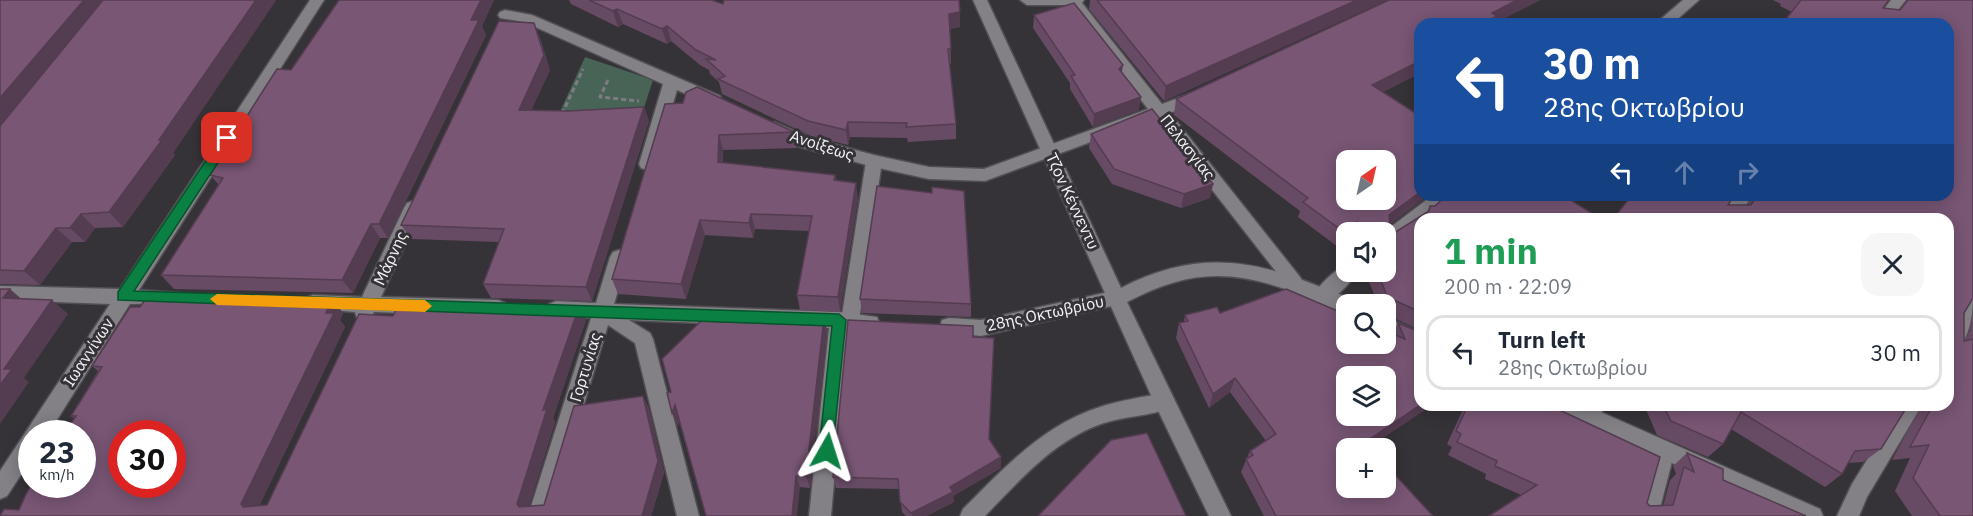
<!DOCTYPE html>
<html lang="en">
<head>
<meta charset="utf-8">
<style>
	body { margin:0; font-family:"IBM Plex Sans",sans-serif; background:#f6f6f7; color:#1f2937; height:100vh; display:flex; flex-direction:column; font-size:22px; white-space:nowrap }
	* { box-sizing:border-box; margin:0 }
	p { font-size:20px; color:#747a83 }
	.icon { flex:none; width:33px; height:33px; fill:none; stroke:currentColor; stroke-width:2; stroke-linecap:round; stroke-linejoin:round }
	.map { position:relative; flex:1; overflow:hidden }
	.side { position:absolute; left:1414px; top:213px; width:540px; height:198px; display:flex; flex-direction:column; background:#fff; border-radius:18px; box-shadow:0 3px 15px #0003 }
	.side>* { flex:none }
	.banner { position:absolute; left:1414px; top:18px; width:540px; height:183px; border-radius:18px; box-shadow:0 3px 15px #0003; background:#1a4fa0; color:#fff; overflow:hidden }
	.needle { width:39px; rotate:34deg }
	.tools { position:absolute; left:1336px; top:150px; display:grid; gap:12px }
	.tools a { display:grid; place-items:center; width:60px; height:60px; border-radius:12px; background:#fff; box-shadow:0 3px 15px #0003; font-size:30px }
	.speed { position:absolute; left:18px; top:420px; display:flex; gap:12px; font-size:30px; font-weight:700; text-align:center }
	.speed>* { display:grid; place-content:center; width:78px; height:78px; border-radius:50%; background:#fff; box-shadow:0 3px 15px #0003; line-height:1 }
	.speed small { font-size:15px; font-weight:400 }
	.speed .limit { border:9px solid #d22; background:#fff; color:#111 }
	.pin { position:absolute; display:grid; place-items:center; width:51px; height:51px; color:#fff; margin:-26px; border-radius:12px; box-shadow:0 3px 9px #0006 }
	.me { position:absolute; width:66px; margin:-33px; rotate:6deg; stroke-linejoin:round; filter:drop-shadow(0 0 4px #0008) }
	.turn { display:flex; align-items:center; gap:21px; height:126px; padding:0 30px; font-size:27px }
	.turn .icon { width:78px; height:78px; stroke-width:2.5 }
	.turn b { display:block; font-size:42px; line-height:51px }
	.lanes { display:flex; align-items:center; height:57px; padding:0 30px; background:#0003; justify-content:center; gap:30px; direction:ltr }
	.lanes .off { opacity:.35 }
	.round { display:grid; place-items:center; flex:none; width:63px; height:63px; border-radius:18px; background:#f6f6f7 }
	.head { display:flex; align-items:center; justify-content:space-between; height:102px; padding:0 30px }
	h1 { font-size:36px; font-weight:700; line-height:45px; color:#1e9e55 }
	ul { padding:0; list-style:none }
	li { display:flex; align-items:center; gap:18px; height:75px; margin:0 12px 9px; padding:0 18px; border:3px solid #e0e1e3; border-radius:18px }
	li div { flex:1 }
	li b { display:block; font-size:22px }
	li em { font-style:normal }
	.map>svg:first-child { display:block }
</style>
</head>
<body>
<div class="map">
<svg width="1973" height="516" viewBox="0 0 1973 516">
	<rect width="100%" height="100%" fill="#363338"/>
	<polygon fill="#476457" points="585,57 653,80 639,123 554,125"/>
	<g fill="none" stroke-linecap="round" stroke-linejoin="round">
		<g stroke="#514f53" stroke-width="3">
			<polygon id="service" points="874,155 882,161 859,321 857,326 850,329 843,326 841,321 866,161"/>
		</g>
		<g stroke="#514f53" stroke-width="3">
			<g id="minor">
				<polygon points="310,0 324,0 139,290 179,293 181,298 179,303 130,304 48,434 32,434 32,458 7,496 0,499 0,471 110,304 0,300 0,286 120,289"/>
				<polygon points="1020,0 1084,0 1082,3 1162,104 1197,91 1203,93 1205,97 1203,101 1170,113 1300,277 1303,282 1300,287 1294,289 1288,287 1156,118 985,181 929,179 874,167 800,147 768,132 766,128 774,122 811,138 874,155 929,167 984,169 1148,109 1067,5 1027,5"/>
				<polygon points="1683,0 1699,0 1672,24 1655,24"/>
				<polygon points="1891,0 1906,0 1887,24 1872,24"/>
				<polygon points="505,10 532,15 720,96 722,100 714,106 677,90 655,164 647,170 641,168 639,164 663,84 524,22 500,18 498,15 500,12"/>
				<polygon points="1433,195 1454,195 1426,219 1420,219 1420,224 1386,248 1384,232"/>
				<polygon points="1734,195 1753,195 1736,219 1717,219"/>
				<polygon points="413,201 419,203 422,208 381,297 498,300 505,303 507,308 505,313 498,316 374,312 371,318 364,321 357,318 355,312 306,308 304,303 306,298 313,295 362,297 404,208 407,203"/>
				<polygon points="619,250 625,252 628,257 614,304 839,312 877,317 879,322 877,327 848,329 831,516 809,516 829,328 629,320 650,333 653,339 699,516 677,516 635,343 608,325 550,516 528,516 591,318 549,314 547,309 549,304 556,301 596,303 610,257 613,252"/>
				<path d="M1347,265V272H1356C1351,284 1330,306 1315,301L1313,296C1319,285 1335,269 1347,265Z"/>
				<polygon points="1118,290 1125,293 1127,298 1125,303 981,336 942,332 940,326 942,320 949,318 981,320"/>
				<path d="M1973,297C1973,316 1969,347 1948,354V329L1966,300Z"/>
				<path d="M1164,393L1171,396L1174,402L1171,408C1149,416 1126,416 1104,423C1055,439 1020,480 985,516H960L963,509C1004,468 1043,425 1100,407C1121,400 1143,397 1164,393Z"/>
				<polygon points="1585,405 1605,405 1597,423 1590,426 1583,423 1580,417"/>
				<polygon points="1901,405 1922,405 1867,497 1859,516 1837,516 1852,484"/>
				<polygon points="1665,441 1672,444 1675,450 1658,516 1636,516 1655,450 1658,444"/>
			</g>
		</g>
		<g stroke="#514f53" stroke-width="3">
			<g id="tertiary">
				<path d="M973,0H987L1121,288C1191,252 1247,257 1318,286C1329,291 1348,295 1355,304H1347V315C1330,309 1313,300 1296,293C1231,268 1188,270 1127,302L1231,516H1209L1154,402Z"/>
				<polygon points="1386,317 1420,332 1420,348 1386,333"/>
				<polygon points="1554,405 1585,405 1820,509 1823,516 1789,516 1557,411"/>
			</g>
		</g>
		<g stroke="#7e7c80" stroke-width="3" stroke-dasharray="5 3" stroke-linecap="butt">
			<polyline points="608,80 600,97 639,101"/>
			<polyline points="562,114 583,69"/>
		</g>
		<use href="#service" fill="#838086" fill-rule="evenodd"/>
		<use href="#minor" fill="#838086" fill-rule="evenodd"/>
		<use href="#tertiary" fill="#838086" fill-rule="evenodd"/>
	</g>
	<g fill="#674a64">
		<polygon points="0,0 276,0 173,153 175,155 123,227 95,228 85,242 72,242 40,285 0,284"/>
		<polygon points="339,0 494,0 482,26 486,35 388,238 380,238 353,293 174,289 161,275 219,185 210,175 291,70"/>
		<polygon points="569,0 712,0 723,4 959,0 960,27 950,29 951,64 950,64 956,124 956,139 908,142 907,138 850,137 848,145 811,136 722,94 719,82 710,74 709,70 700,65 671,41 667,44 623,24 618,27 571,4"/>
		<polygon points="1090,0 1387,0 1164,101 1089,9"/>
		<polygon points="1389,0 1540,0 1493,24 1420,24 1420,73 1383,92 1429,195 1390,224 1391,235 1427,212 1430,206 1435,206 1420,219 1420,330 1387,315 1386,316 1386,304 1378,304 1365,272 1386,272 1386,232 1347,232 1338,247 1298,217 1300,211 1174,115 1176,99"/>
		<polygon points="1773,0 1889,0 1883,8 1899,10 1906,0 1973,0 1964,313 1964,341 1970,331 1973,313 1973,516 1912,516 1895,491 1910,458 1892,460 1922,405 1948,405 1948,219 1728,205 1747,205 1753,195 1948,195 1792,12 1780,6 1781,4"/>
		<polygon points="1034,15 1122,74 1139,110 1093,127 1070,89 1070,83 1033,28"/>
		<polygon points="540,38 550,70 531,110 568,111 644,107 649,121 592,301 491,298 483,284 499,242 411,239 401,225"/>
		<polygon points="683,103 794,132 797,148 723,150 723,163 835,175 836,180 858,198 840,312 800,310 797,295 809,231 755,229 753,238 705,235 686,299 618,294 612,279"/>
		<polygon points="1091,134 1213,184 1210,198 1181,208 1112,184 1089,148"/>
		<polygon points="332,299 343,313 340,320 345,327 259,506 267,505 393,316 579,307 586,320 553,418 555,422 529,506 544,505 643,396 649,409 664,473 651,516 19,510 74,418 71,416 98,371 92,366 140,307"/>
		<polygon points="860,299 971,304 971,317 862,313"/>
		<polygon points="1220,313 1393,334 1398,323 1432,405 1369,447 1433,516 1264,516 1241,472 1250,451 1266,441 1230,392 1209,408 1176,338 1179,323 1184,322 1185,315"/>
		<polygon points="824,318 827,331 810,488 800,487 679,421 678,426 672,413 671,392 792,324"/>
		<polygon points="973,337 993,349 989,440 1001,457 1001,468 953,496 954,502 926,516 906,516 902,512 899,489 836,488 833,477"/>
		<polygon points="1465,405 1553,405 1552,406 1650,506 1663,506 1670,480 1676,474 1673,466 1687,453 1723,480 1806,516 1489,516 1521,495 1485,479 1486,474 1448,455 1452,447 1447,444"/>
		<polygon points="1644,405 1908,405 1881,449 1863,462 1848,463 1842,474 1825,487 1731,429 1723,444 1708,457 1657,435"/>
	</g>
	<g fill="#543c51">
		<polygon points="84,0 109,0 0,130 0,98"/>
		<polygon points="256,0 276,0 173,153 175,155 123,227 109,212"/>
		<polygon points="481,0 494,0 482,26 486,35 388,238 379,224 471,20"/>
		<polygon points="1357,0 1387,0 1164,101 1166,86"/>
		<polygon points="1517,0 1540,0 1493,24 1482,24 1492,13"/>
		<polygon points="617,9 623,24 618,27 613,11"/>
		<polygon points="960,12 960,27 949,29 949,14"/>
		<polygon points="534,23 540,38 550,70 525,124 519,110"/>
		<polygon points="667,26 671,41 667,44 662,29"/>
		<polygon points="1420,61 1420,73 1366,100 1372,85"/>
		<polygon points="1123,65 1121,78 1119,69"/>
		<polygon points="1141,97 1139,110 1093,127 1094,114"/>
		<polygon points="644,107 649,121 592,301 586,287"/>
		<polygon points="848,122 850,137 848,145 846,130"/>
		<polygon points="719,135 723,150 722,177 718,162"/>
		<polygon points="856,183 858,198 840,312 838,297"/>
		<polygon points="1213,184 1210,198 1181,208 1184,194"/>
		<polygon points="1420,192 1420,195 1429,195 1383,230 1389,215"/>
		<polygon points="81,214 95,228 85,242 70,228"/>
		<polygon points="751,214 755,229 753,238 749,223"/>
		<polygon points="700,220 705,235 686,299 681,284"/>
		<polygon points="1357,222 1353,232 1347,232 1347,240 1338,247 1344,232"/>
		<polygon points="371,224 380,238 353,293 342,280"/>
		<polygon points="56,228 72,242 40,285 24,271"/>
		<polygon points="10,289 26,303 3,298"/>
		<polygon points="332,299 343,313 340,320 345,327 255,515 243,507 241,504"/>
		<polygon points="52,300 68,314 24,378 29,382 0,424 0,385 4,369"/>
		<polygon points="579,307 586,320 553,418 555,422 526,515 517,504 543,410"/>
		<polygon points="824,318 827,331 810,488 806,476"/>
		<polygon points="1235,378 1230,392 1209,408 1213,394"/>
		<polygon points="643,396 649,409 664,473 651,516 642,516"/>
		<polygon points="675,405 680,417 678,426 672,413"/>
		<polygon points="1420,405 1432,405 1368,448 1365,442"/>
		<polygon points="1001,457 1001,468 953,496 954,502 926,516 912,516 911,513 950,487"/>
		<polygon points="796,476 800,487 797,516 792,516"/>
	</g>
	<g fill="#785674" stroke="#543c51" stroke-width="1.5" fill-rule="evenodd">
		<polygon points="0,0 84,0 0,98"/>
		<polygon points="103,0 256,0 159,140 162,140 109,212 81,214 70,228 56,228 24,271 0,270 0,126"/>
		<polygon points="339,0 481,0 471,20 479,20 379,224 371,224 342,280 161,275 223,178 210,175 259,97 277,69 291,70"/>
		<polygon points="589,0 712,0 723,4 724,0 959,0 960,12 949,14 951,49 948,49 956,124 906,127 907,123 848,122 846,130 808,121 718,79 725,76 706,59 716,60 696,50 667,26 662,29 617,9 613,11"/>
		<polygon points="1097,0 1357,0 1166,86"/>
		<path d="M1389,0H1517L1492,13L1497,16L1482,24H1420V61L1372,85L1420,116V192L1389,215L1391,235L1429,211L1430,206H1435L1447,195H1563L1601,219H1420V312L1394,300L1391,305L1377,272H1386V232H1362L1357,222L1344,232L1303,202L1308,198L1176,99ZM1347,160H1386V200H1347Z"/>
		<polygon points="1801,0 1889,0 1883,8 1900,10 1908,0 1973,0 1973,298 1964,313 1964,341 1973,339 1973,516 1940,516 1913,478 1929,445 1910,447 1933,405 1948,405 1948,219 1613,219 1632,195 1734,195 1728,205 1751,205 1757,195 1948,195 1948,24 1782,24"/>
		<polygon points="1074,3 1123,65 1119,69 1141,97 1094,114 1071,76 1075,75 1034,15"/>
		<polygon points="499,21 534,23 544,55 519,110 568,111 644,107 586,287 483,284 504,229 401,225"/>
		<polygon points="697,87 794,132 719,135 718,162 835,175 834,180 856,183 838,297 797,295 812,216 751,214 749,223 700,220 681,284 612,279 665,104 683,103 686,92"/>
		<polygon points="1152,109 1213,184 1184,194 1114,169 1091,134"/>
		<polygon points="877,186 932,193 932,187 964,191 971,304 860,299"/>
		<polygon points="0,289 10,289 3,298 52,300 4,369 12,369 0,385"/>
		<path d="M1286,289L1347,315V344H1386V331L1405,339L1398,323L1420,332V405L1365,442L1371,448H1347V488H1386V465L1433,516H1276L1246,459L1253,455L1250,451L1276,434L1235,378L1213,394L1179,323L1188,321L1185,315L1217,307L1220,313ZM1347,376H1386V416H1347Z"/>
		<path d="M149,294L332,299L326,313H334L241,504L243,507L267,505L359,314L393,316L396,310L472,312L475,304L579,307L543,410L547,409L517,504L519,507L544,505L574,406L643,396L658,461L642,516H0L4,509L19,510L26,494L32,484H82V434H64L76,416H71L102,367L92,366L130,307H140ZM122,434H172V484H122Z"/>
		<polygon points="793,317 824,318 806,476 796,476 792,516 706,516 675,405 672,413 667,393 671,392 662,359 701,321 792,324"/>
		<polygon points="848,320 973,326 973,337 994,338 989,439 1001,457 950,487 953,492 911,513 900,502 898,479 833,477"/>
		<polygon points="1468,405 1552,405 1551,406 1660,457 1647,503 1650,506 1673,505 1684,467 1694,472 1687,453 1723,469 1723,480 1806,516 1489,516 1537,485 1495,466 1497,461 1457,442 1461,434 1456,431"/>
		<polygon points="1663,405 1908,405 1881,449 1855,451 1842,474 1741,412 1723,444 1671,421"/>
		<polygon points="1147,433 1186,516 1038,516 1111,440"/>
	</g>
	<polygon fill="#0b8043" stroke="#07532c" stroke-width="1.5" points="227,134 232,135 232,141 134,291 839,314 846,320 832,456 827,458 821,456 819,451 832,326 118,300 118,292 223,135"/>
	<polygon fill="#f59e0b" points="217,294 425,300 432,306 425,312 217,305 210,299"/>
	<g text-anchor="middle" dominant-baseline="central" stroke-width="6" stroke-linejoin="round" paint-order="stroke">
		<g font-size="16" fill="#f4f3f6" stroke="#363338">
			<text transform="translate(822 145) rotate(18)">Ανοίξεως</text>
			<text transform="translate(1188 147) rotate(52)">Πελασγίας</text>
			<text transform="translate(1073 201) rotate(65)">Τζον Κέννεντυ</text>
			<text transform="translate(390 258) rotate(-65)">Μάρνης</text>
			<text transform="translate(1045 313) rotate(-12)">28ης Οκτωβρίου</text>
			<text transform="translate(88 352) rotate(-57)">Ιωαννίνων</text>
			<text transform="translate(585 367) rotate(-73)">Γορτυνίας</text>
		</g>
	</g>
</svg>
<div class="tools">
<a><svg class="needle" viewBox="-14 -14 28 28"><path d="M0-13l5 13h-10z" fill="#e53935"/><path d="M0 13l5-13h-10z" fill="#747a83"/></svg></a>
<a><svg class="icon" aria-label="sound" viewBox="0 0 24 24"><path d="M4 9h4l5-4v14l-5-4H4zM17 9q2 3 0 6"/></svg></a>
<a><svg class="icon" aria-label="search" viewBox="0 0 24 24"><circle cx="10" cy="10" r="6"/><path d="M15 15l6 6"/></svg></a>
<a><svg class="icon" aria-label="layers" viewBox="0 0 24 24"><path d="M12 4l9 5-9 5-9-5zM3 14l9 5 9-5"/></svg></a>
<a>+</a>
</div>
<div class="speed"><div>23<small>km/h</small></div><div class="limit">30</div></div>
<div class="pin" style="left:227px;top:138px;background:#d93025"><svg class="icon" aria-label="arrive" viewBox="0 0 24 24"><path d="M6 21V4h12l-3 4 3 4H6"/></svg></div>
<svg class="me" style="left:827px;top:451px" viewBox="-20 -20 40 40"><path d="M0-17L14 15 0 8-14 15z" fill="#0b8043" stroke="#fff" stroke-width="4"/></svg>
<div class="banner">
<div class="turn"><svg class="icon" aria-label="left" viewBox="0 0 24 24"><path d="M17 20v-9H6M10 6l-5 5 5 5"/></svg><div><b>30 m</b>28ης Οκτωβρίου</div></div>
<div class="lanes"><svg class="icon" aria-label="left" viewBox="0 0 24 24"><path d="M17 20v-9H6M10 6l-5 5 5 5"/></svg><svg class="icon off" aria-label="ahead" viewBox="0 0 24 24"><path d="M12 20V5M6 11l6-6 6 6"/></svg><svg class="icon off" aria-label="right" viewBox="0 0 24 24"><path d="M7 20v-9h11M14 6l5 5-5 5"/></svg></div>
</div>
<section class="side">
<div class="head"><div><h1>1 min</h1><p>200 m · 22:09</p></div><a class="round"><svg class="icon" aria-label="close" viewBox="0 0 24 24"><path d="M6 6l12 12M18 6L6 18"/></svg></a></div>
<ul>
<li><svg class="icon" aria-label="left" viewBox="0 0 24 24"><path d="M17 20v-9H6M10 6l-5 5 5 5"/></svg><div><b>Turn left</b><p>28ης Οκτωβρίου</p></div><em>30 m</em></li>
</ul>
</section>
</div>
</body>
</html>
